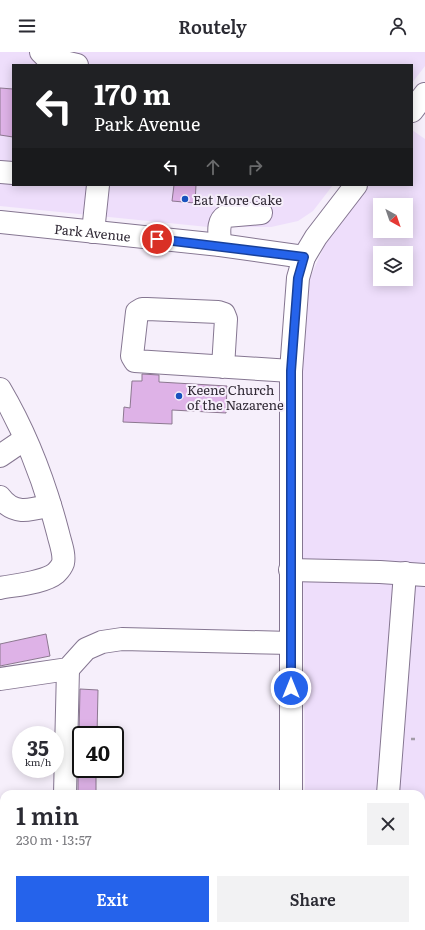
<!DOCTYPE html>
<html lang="en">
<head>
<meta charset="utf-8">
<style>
	body { margin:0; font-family:Literata,serif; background:#f2f2f3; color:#2b2b33; height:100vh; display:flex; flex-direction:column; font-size:15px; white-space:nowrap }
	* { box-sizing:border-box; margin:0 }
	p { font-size:13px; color:#7c7c81 }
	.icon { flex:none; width:22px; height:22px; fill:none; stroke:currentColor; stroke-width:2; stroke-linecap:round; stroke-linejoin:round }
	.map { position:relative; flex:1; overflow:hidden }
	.panel { position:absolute; left:0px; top:738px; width:425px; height:140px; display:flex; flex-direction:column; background:#fff; border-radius:12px 12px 0 0; box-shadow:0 2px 10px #0003 }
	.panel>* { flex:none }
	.banner { position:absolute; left:12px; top:12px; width:401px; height:122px; border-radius:0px; box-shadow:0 2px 10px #0003; background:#202124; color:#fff; overflow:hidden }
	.needle { width:26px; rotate:140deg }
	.controls { position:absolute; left:373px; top:146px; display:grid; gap:8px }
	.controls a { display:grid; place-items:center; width:40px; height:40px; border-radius:0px; background:#fff; box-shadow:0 2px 10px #0003; font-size:20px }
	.speed { position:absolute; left:12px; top:674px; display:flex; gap:8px; font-size:20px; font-weight:700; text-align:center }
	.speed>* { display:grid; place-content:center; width:52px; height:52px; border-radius:50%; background:#fff; box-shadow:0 2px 10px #0003; line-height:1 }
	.speed small { font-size:10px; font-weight:400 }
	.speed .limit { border:2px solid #111; border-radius:6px; background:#fff; color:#111 }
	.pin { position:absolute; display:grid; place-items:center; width:34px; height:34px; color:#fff; margin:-17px; border:2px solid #fff; border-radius:50%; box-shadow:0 1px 4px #0007 }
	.me { position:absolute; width:44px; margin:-22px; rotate:0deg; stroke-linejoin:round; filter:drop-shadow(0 0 3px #0008) }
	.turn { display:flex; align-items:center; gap:14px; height:84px; padding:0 16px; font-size:18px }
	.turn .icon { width:52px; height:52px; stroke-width:2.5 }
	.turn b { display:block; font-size:28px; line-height:34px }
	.lanes { display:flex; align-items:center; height:38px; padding:0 16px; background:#0003; justify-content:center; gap:20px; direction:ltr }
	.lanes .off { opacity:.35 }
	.round { display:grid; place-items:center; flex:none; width:42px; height:42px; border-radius:0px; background:#f2f2f3 }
	.overview { display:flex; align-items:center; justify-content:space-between; height:68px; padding:0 16px }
	h1 { font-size:24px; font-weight:600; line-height:30px }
	.cta { display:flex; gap:8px; margin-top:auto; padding:8px 16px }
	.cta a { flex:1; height:46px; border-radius:0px; background:#2563eb; color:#fff; font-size:16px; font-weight:600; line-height:46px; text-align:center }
	.cta a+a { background:#f2f2f3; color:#2b2b33 }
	header { display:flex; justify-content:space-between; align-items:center; height:52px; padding:0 16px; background:#fff; font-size:18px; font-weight:600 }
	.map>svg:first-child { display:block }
</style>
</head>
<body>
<header><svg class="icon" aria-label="menu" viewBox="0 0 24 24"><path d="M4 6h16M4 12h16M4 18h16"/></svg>Routely<svg class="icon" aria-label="person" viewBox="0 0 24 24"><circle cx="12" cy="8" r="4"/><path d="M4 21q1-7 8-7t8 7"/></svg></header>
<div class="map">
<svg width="425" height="878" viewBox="0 0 425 878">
	<rect width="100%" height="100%" fill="#f6effb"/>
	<g fill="#eedefb" fill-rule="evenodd">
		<polygon points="0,0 425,0 425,14 412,31 412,13 13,13 13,133 333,133 313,159 298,169 271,175 208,175 0,154"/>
		<path d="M412,78L425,87V878H305V874H421V742H305L301,278L310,226L326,190L359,144L367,133H412ZM380,153H406V179H380ZM380,201H406V227H380Z"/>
	</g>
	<g fill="#deb2e7" stroke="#8c7890">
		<polygon points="0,36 13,37 13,85 0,83"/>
		<polygon points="174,133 196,133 195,151 172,149"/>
		<polygon points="142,322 159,323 159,330 227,334 226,361 172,358 172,372 123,370 124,355 130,356 132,329 142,329"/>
		<polygon points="46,582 50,604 0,614 0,592"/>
		<polygon points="80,637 98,638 97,683 79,683"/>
		<rect x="78" y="717" width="18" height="25"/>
	</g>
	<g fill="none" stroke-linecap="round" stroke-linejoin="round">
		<g stroke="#857691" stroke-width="24">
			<g id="minor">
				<polyline points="41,0 47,6 77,13"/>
				<polyline points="412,59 425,42"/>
				<polyline points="0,120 13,121"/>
				<path id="s1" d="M0,170L220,193L304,205"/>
				<polyline points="93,180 98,133"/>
				<path d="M220,193C220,183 216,170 226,164L261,161"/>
				<polyline points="223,315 226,267 224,262 218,260 147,257 142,257 137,260 132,304 135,309 291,319"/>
				<path d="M0,337C26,381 45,431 58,481C60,490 65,502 63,511C62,514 58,519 56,521C44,531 15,533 0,536"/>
				<polyline points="0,404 25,387"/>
				<path d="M0,445C14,464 31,458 50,453"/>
				<polyline points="290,518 380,520 425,523"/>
				<polyline points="0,627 68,617 86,597 102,590 122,587 291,591"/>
				<polyline points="65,742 68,617"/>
				<polyline points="291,742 291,319 298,226 304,205 316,185 356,133"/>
				<polyline points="388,742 405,521"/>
				<polyline points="292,874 292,878"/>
				<polyline points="64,878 64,874"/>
				<polyline points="384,878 384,874"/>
			</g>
		</g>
		<g stroke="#a29ba7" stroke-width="2.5" stroke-dasharray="4 2" stroke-linecap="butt">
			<polyline points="411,687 417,687"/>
			<polyline points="421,803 425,803"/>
		</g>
		<use href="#minor" stroke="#fff" stroke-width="22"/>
	</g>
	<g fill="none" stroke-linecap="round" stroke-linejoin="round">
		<g stroke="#184099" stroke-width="10">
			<polyline id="route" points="157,187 304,205 298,226 291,319 291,636"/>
		</g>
		<use href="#route" stroke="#2563eb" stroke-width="7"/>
	</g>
	<g fill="#1852be" stroke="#f6effb" stroke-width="1.5">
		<circle cx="185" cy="147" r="4"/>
		<circle cx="179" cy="344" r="4"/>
	</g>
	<g text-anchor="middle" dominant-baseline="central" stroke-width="4" stroke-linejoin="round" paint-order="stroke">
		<g font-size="13" fill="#312a36" stroke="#f6effb" text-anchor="start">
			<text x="193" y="147">Eat More Cake</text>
			<text x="187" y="337">Keene Church<tspan x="187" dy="15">of the Nazarene</tspan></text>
		</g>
		<g font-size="13" fill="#312a36" stroke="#f6effb">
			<text stroke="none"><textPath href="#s1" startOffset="93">Park Avenue</textPath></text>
		</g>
	</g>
</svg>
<div class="controls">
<a><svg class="needle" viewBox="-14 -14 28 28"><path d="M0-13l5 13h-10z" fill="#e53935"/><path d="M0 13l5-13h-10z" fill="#7c7c81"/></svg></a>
<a><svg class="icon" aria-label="layers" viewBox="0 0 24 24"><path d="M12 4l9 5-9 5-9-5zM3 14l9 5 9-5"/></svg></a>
</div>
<div class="speed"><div>35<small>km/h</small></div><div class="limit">40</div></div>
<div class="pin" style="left:157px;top:187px;background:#d93025"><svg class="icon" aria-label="arrive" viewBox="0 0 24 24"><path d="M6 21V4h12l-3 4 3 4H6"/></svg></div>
<svg class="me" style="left:291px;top:636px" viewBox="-20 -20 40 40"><circle r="17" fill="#2563eb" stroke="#fff" stroke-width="3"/><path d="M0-11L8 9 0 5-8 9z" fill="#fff"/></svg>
<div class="banner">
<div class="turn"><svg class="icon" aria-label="left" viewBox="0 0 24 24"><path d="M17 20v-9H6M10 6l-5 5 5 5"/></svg><div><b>170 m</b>Park Avenue</div></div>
<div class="lanes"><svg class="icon" aria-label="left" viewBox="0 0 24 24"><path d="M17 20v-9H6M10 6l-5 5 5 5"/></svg><svg class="icon off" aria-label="ahead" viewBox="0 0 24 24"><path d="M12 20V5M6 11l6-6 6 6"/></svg><svg class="icon off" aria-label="right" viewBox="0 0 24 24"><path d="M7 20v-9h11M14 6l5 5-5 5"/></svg></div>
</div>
<section class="panel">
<div class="overview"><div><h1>1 min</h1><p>230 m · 13:57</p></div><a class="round"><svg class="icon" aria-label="close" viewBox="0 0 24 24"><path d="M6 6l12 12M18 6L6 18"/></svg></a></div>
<div class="cta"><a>Exit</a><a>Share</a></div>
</section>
</div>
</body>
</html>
